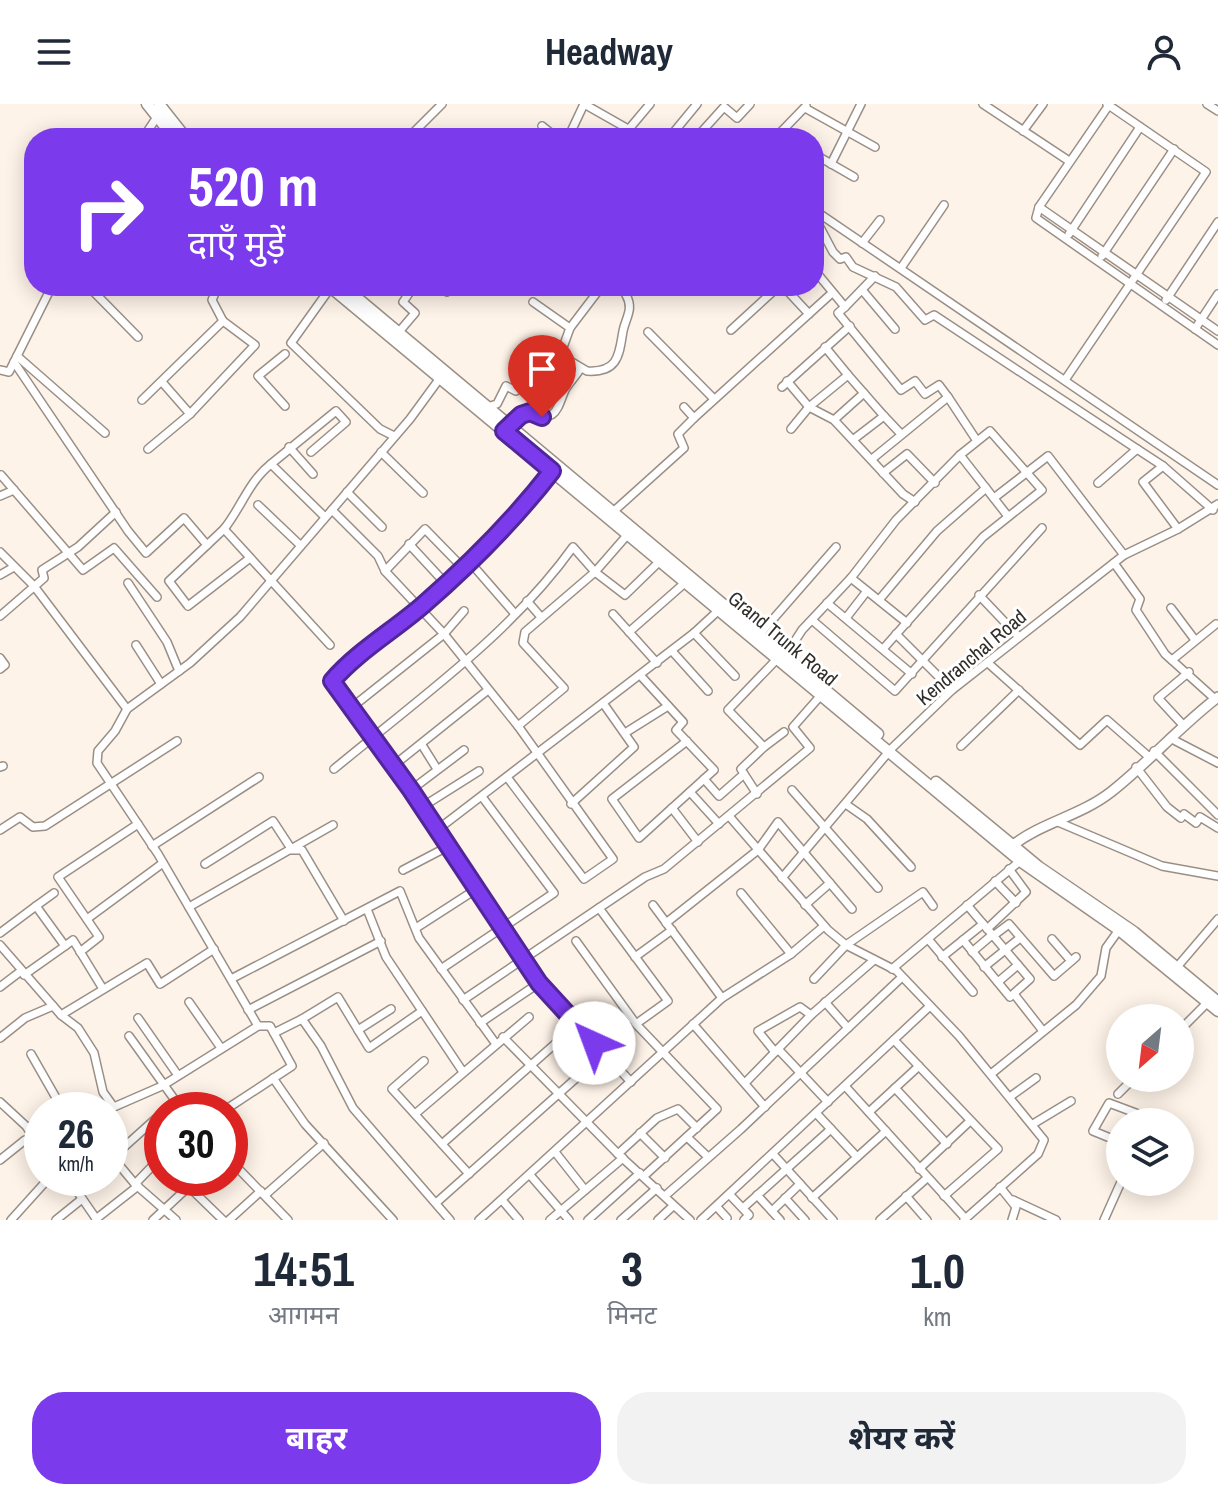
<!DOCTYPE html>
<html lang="hi">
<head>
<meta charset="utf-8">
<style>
	body { margin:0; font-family:"Archivo Narrow","Noto Sans Devanagari",sans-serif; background:#f2f2f3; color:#1f2937; height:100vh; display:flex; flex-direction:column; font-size:30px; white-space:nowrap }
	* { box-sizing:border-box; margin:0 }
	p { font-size:26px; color:#747a83 }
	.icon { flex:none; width:44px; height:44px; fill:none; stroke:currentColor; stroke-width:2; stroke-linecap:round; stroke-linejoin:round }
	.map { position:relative; height:1116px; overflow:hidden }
	.panel { display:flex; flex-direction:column; background:#fff; flex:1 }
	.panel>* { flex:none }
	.hud { position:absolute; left:24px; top:24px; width:800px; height:168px; border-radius:32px; box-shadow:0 4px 20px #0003; background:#7c3aed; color:#fff; overflow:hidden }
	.needle { width:52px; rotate:208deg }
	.controls { position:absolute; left:1106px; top:900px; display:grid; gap:16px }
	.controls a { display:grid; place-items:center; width:88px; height:88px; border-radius:50%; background:#fff; box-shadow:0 4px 20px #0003; font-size:40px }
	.speed { position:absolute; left:24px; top:988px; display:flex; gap:16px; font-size:40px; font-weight:700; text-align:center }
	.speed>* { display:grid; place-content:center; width:104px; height:104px; border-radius:50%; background:#fff; box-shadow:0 4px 20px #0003; line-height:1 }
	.speed small { font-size:20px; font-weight:400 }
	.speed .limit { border:12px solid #d22; background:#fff; color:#111 }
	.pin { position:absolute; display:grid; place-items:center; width:68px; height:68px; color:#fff; margin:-82px -34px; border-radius:50% 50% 50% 0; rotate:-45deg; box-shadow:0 0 8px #0007 }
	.pin .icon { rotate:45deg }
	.me { position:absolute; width:88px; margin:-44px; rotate:317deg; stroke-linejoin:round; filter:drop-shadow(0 0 6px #0008) }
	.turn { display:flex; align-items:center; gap:28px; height:168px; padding:0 32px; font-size:36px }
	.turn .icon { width:104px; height:104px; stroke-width:2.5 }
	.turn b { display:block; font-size:56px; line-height:68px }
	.eta { display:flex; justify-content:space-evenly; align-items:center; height:136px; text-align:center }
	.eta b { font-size:48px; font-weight:700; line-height:56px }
	.cta { display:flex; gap:16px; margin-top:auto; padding:16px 32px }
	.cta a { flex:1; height:92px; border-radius:32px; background:#7c3aed; color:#fff; font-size:32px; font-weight:700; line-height:92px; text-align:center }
	.cta a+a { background:#f2f2f3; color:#1f2937 }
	header { display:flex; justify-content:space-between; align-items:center; height:104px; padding:0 32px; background:#fff; font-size:36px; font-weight:700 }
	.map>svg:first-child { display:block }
</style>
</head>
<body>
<header><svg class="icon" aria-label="menu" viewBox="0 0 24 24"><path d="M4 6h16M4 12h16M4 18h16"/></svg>Headway<svg class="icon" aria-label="person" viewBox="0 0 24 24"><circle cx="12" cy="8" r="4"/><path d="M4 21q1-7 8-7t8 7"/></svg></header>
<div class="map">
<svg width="1218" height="1116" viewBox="0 0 1218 1116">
	<rect width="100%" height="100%" fill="#fef3e8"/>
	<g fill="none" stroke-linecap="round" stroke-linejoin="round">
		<g stroke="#9a8f86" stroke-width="10">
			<g id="minor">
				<polyline points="584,0 644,34"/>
				<polyline points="983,0 1069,57"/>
				<polyline points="1207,0 1218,7"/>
				<polyline points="1109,1 1039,103 1036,114 1218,241"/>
				<polyline points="805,4 875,43"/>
				<polyline points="542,22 557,34"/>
				<polyline points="629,25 650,0"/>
				<polyline points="1023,27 1043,0"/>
				<polyline points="143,34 159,10"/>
				<polyline points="408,34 442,0"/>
				<polyline points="568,34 584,0"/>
				<polyline points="669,34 697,0"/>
				<polyline points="696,34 724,3 737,14 750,0"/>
				<polyline points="785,34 779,30 806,2"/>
				<polyline points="814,50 854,73"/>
				<polyline points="831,60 861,0"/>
				<polyline points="1039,103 1218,227"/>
				<polyline points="814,106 1218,381"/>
				<polyline points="814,112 833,148 840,155 846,153 853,163 896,183 925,216 934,211 1137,345"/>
				<polyline points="1069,130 1140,23"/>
				<polyline points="862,139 880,116"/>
				<polyline points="1102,152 1174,45"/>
				<polyline points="901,164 944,101"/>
				<polyline points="814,170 816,168 845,203 838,209 901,286 915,277 925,290 939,281 948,293"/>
				<polyline points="88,182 138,233"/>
				<polyline points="439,182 447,188 451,182"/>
				<polyline points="783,182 809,210"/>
				<polyline points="331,183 291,239 380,325 394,332"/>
				<polyline points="863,187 895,225"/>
				<polyline points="1166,196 1218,118"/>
				<polyline points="533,198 570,224"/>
				<polyline points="845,203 875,172"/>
				<polyline points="1195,225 1218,190"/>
				<polyline points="731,226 779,182"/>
				<polyline points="648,228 714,295"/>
				<polyline points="398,229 415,209 403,198 414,182"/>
				<path d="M560,251L587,267C619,269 619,250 623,227C626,213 634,205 626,191L635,182"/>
				<polyline points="17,252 105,329"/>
				<polyline points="14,258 128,427 146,449 184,414 207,441"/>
				<polyline points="0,266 9,268 52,182"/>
				<polyline points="540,269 564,287"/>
				<polyline points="848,271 884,312"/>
				<polyline points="1065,276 1206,68 1107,0"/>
				<polyline points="787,277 809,303 834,316 903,390 915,398"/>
				<polyline points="162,278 190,310"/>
				<polyline points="782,283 850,222"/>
				<polyline points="142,296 223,217 212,196 218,182"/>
				<polyline points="285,302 258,272 285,250"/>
				<polyline points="487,303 497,300 506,282 516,287 558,257 570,224 602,182"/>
				<polyline points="684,303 694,314 832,189"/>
				<polyline points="834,316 864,289"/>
				<path d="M508,322L530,308C556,320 557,305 565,286C569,279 576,272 580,265"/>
				<polyline points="791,325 809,303 848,271 825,243"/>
				<polyline points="854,335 884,312 901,330"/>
				<polyline points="289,343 313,370"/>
				<polyline points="148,345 190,310 255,241 223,217"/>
				<polyline points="311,348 346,318 336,307 271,360 325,413"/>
				<polyline points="381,348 423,389"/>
				<polyline points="960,351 1007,411"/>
				<polyline points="872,355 948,293 977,337"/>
				<polyline points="1163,362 1143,378 1178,425"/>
				<path d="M552,367C513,416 469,462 421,503C391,528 358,548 332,577L411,686L539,879L631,978"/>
				<polyline points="883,369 907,350 935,379"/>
				<polyline points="1,371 83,466 114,444 157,493"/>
				<polyline points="1098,379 1137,345 1163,362 1213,406"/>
				<polyline points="347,388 382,423"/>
				<polyline points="0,392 14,386"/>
				<polyline points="994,394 1048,352 1124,451"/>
				<polyline points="258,401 300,441"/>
				<polyline points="332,406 378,452 385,467 444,530 518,622 613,755 584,775 507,673"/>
				<polyline points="614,407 684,344 678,330 694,314"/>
				<path d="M224,425C241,404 249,377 271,360"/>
				<polyline points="409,440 446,480"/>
				<polyline points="0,448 34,482 127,605"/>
				<polyline points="250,454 188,502 169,477 224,425 330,541"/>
				<polyline points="469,457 515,510"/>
				<polyline points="1114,459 1140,495 1136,506 1165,550 1215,595"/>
				<polyline points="385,467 425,425 463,464"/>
				<polyline points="0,471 14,463"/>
				<polyline points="851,474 907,519"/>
				<polyline points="128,479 167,538 179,567"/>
				<polyline points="979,491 1018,532"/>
				<polyline points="879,496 937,427 986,384"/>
				<polyline points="527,497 541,513"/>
				<polyline points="827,499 912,570"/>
				<polyline points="1171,504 1195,536"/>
				<polyline points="613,510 657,559"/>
				<polyline points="0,512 44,474 42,466 78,443 116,408"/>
				<polyline points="846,514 867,487"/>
				<polyline points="812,516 895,587 1042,424"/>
				<polyline points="629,528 687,477"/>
				<polyline points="694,529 720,505"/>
				<polyline points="761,529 836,443"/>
				<polyline points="896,530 952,586"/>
				<polyline points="136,541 161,580"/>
				<polyline points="672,547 708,587"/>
				<polyline points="0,554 5,561 0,565"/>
				<polyline points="1172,556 1216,520"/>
				<polyline points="988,559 1080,641 1107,616 1148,652"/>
				<polyline points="640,571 683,618 676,626 714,666 639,734 612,695 687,637"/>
				<polyline points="351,604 444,530 464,507"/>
				<polyline points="1183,621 1158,594 1189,568"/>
				<polyline points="518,622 564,584 523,539 525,528 595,468 629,429"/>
				<polyline points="625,629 668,602"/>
				<polyline points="1170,634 1218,659"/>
				<polyline points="422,641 437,665"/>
				<polyline points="961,642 1019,586"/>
				<polyline points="764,643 784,628"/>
				<polyline points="1154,647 1218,711"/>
				<polyline points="393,662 488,586"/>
				<polyline points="0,663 3,662"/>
				<polyline points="1136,663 1167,703 1181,714 1184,710 1196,719 1200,713 1218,724"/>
				<path d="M334,665C417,596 510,531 573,443L595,468L625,491L661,456"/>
				<polyline points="744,670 757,690"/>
				<polyline points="704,675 719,692 744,670 741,665 764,643 728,606 778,554 786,551 802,526 851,474 896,416 960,351 990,327 1042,386 983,433 883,545"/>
				<polyline points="411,686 464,646"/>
				<polyline points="792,686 878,784"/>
				<polyline points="690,688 719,720"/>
				<polyline points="571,700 634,643 603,599"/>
				<polyline points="847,701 867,715 911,763"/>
				<polyline points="422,703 479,667"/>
				<polyline points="672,704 698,738"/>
				<polyline points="729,712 828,826 846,841 897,867 959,932 1044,1036 1038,1050 964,1116"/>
				<polyline points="1058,718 1162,762 1218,772"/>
				<polyline points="0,726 20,713 33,723 45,722 177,637"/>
				<polyline points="437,726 694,529 735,572"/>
				<polyline points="152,742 259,673"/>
				<polyline points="205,760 273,717 292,746 302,746 344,817"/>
				<polyline points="403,766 447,743"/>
				<polyline points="782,774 892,644 952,586 1124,451 1178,425 1218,400"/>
				<polyline points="995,777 1016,799"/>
				<polyline points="741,789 791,850"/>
				<polyline points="653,801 722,894"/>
				<polyline points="805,801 830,779"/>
				<polyline points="36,802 54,789"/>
				<polyline points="189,803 333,721"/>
				<polyline points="367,805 386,853 463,968"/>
				<polyline points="87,815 163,759"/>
				<polyline points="666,819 758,746 778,718 852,805"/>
				<polyline points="416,824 475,786"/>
				<polyline points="987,825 1026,788 1009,765"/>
				<polyline points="0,829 36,802 65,842 73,836 103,885"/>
				<polyline points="993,832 1009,820 1054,872 1076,853"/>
				<polyline points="928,835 973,888"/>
				<polyline points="1052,835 1071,857"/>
				<polyline points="963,836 1010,893 1030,875 967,801"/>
				<polyline points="576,837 636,920 717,1005 644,1072"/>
				<polyline points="0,841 61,911 78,924 94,949 103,988 113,1002"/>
				<polyline points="80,848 99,833 58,773 138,720"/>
				<polyline points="972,848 992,831"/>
				<polyline points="635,853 672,826"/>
				<polyline points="942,853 983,820"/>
				<polyline points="984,863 1020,834"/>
				<polyline points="1177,863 1218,815"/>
				<polyline points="441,865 554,789 483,694"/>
				<polyline points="892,865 1020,757"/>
				<polyline points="24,871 65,842"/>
				<polyline points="231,875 400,787 419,834 496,940"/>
				<polyline points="814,875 846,841 923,788 933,802"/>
				<polyline points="998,878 1018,861"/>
				<polyline points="0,883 21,867"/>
				<polyline points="1014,890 1043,927"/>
				<polyline points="463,896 599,804"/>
				<polyline points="189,898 221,944"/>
				<polyline points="825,898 848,924"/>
				<polyline points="248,906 381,837"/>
				<polyline points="422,907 369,944 338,893 302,915 321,942 353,1004 450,1116"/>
				<polyline points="61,911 147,859 160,880 214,845"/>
				<polyline points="138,914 177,970"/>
				<polyline points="480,919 539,879"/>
				<polyline points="636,920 668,897 599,804 645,773 664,765 810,644 793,623 822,590"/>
				<polyline points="693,920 765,1003"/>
				<polyline points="358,926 391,905"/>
				<polyline points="1180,926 1207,899"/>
				<polyline points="274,929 302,915"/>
				<polyline points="129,932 182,1006"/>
				<polyline points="503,933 618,1050 690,1116"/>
				<polyline points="0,934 25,914 53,902"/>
				<polyline points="894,936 998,1045 944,1092"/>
				<polyline points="778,945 828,998"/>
				<polyline points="775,948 758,927 800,903 811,911"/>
				<polyline points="31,950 63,1006"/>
				<polyline points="424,957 392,985 469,1070"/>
				<polyline points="991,970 1076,901 1101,872 1106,844 1121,823"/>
				<polyline points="273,974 305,1020 393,1116"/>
				<polyline points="745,979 811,911 874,856"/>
				<polyline points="845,982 965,1114"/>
				<polyline points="895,984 947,1040"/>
				<polyline points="1118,990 1134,974"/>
				<polyline points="1011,992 1036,974"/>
				<polyline points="0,998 26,1022 42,1046"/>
				<polyline points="107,1006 162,982 258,922 158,750 97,659 98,647 115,627 127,605 190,559 240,513 410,315 440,274"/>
				<polyline points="225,1006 292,962 270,922 258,922"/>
				<polyline points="869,1008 919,962"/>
				<polyline points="816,1009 857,1053"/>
				<polyline points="415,1010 529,913"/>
				<polyline points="1033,1020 1071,997"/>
				<polyline points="640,1029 665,1054"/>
				<polyline points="687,1033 707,1052"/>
				<polyline points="1120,1038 1093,1027 1109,999 1149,1014 1148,1018"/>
				<polyline points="555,1048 585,1086"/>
				<polyline points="110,1050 135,1080 176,1116"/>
				<polyline points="618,1050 657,1014 678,1005 697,1024"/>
				<polyline points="773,1050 833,1116"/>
				<polyline points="113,1053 162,1009"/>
				<polyline points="0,1056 25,1036 42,1031"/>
				<polyline points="230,1056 288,1116"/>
				<polyline points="919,1065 970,1017"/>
				<polyline points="530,1071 569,1116"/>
				<polyline points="68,1074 97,1116"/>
				<polyline points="135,1080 162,1052"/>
				<polyline points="189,1083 223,1116"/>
				<polyline points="1000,1083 1016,1103 1012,1116"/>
				<polyline points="265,1091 324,1039"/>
				<polyline points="666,1091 741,1025 902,873"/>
				<polyline points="730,1091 749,1111 744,1116"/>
				<polyline points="757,1091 780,1116"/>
				<polyline points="906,1092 927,1116"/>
				<polyline points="785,1094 805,1116"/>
				<polyline points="812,1094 886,1027"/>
				<polyline points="502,1096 519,1116"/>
				<polyline points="1013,1096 1056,1116"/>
				<polyline points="436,1099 582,969 556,939 442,1040"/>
				<polyline points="717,1103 727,1114"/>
				<polyline points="743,1104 831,1025"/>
				<polyline points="772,1107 800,1080"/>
				<polyline points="96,1115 138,1082"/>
				<polyline points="11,1116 49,1074"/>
				<polyline points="56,1116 82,1095"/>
				<polyline points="153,1116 198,1074"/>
				<polyline points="229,1116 261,1087"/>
				<polyline points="479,1116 722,894 791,850 824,822"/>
				<polyline points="550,1116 623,1054"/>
				<polyline points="588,1116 640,1069"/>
				<polyline points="621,1116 657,1084"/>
				<polyline points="658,1116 673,1102"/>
				<polyline points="701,1116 930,902"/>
				<polyline points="880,1116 927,1074"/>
				<polyline points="1104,1116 1121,1078"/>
			</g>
		</g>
		<g stroke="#9a8f86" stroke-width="12">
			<path id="major" d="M1013,741C1043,718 1080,712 1111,688C1148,659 1180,622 1218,593"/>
		</g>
		<g stroke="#9a8f86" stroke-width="13">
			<g id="highway">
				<polyline points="147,0 174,34"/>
				<polyline points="159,0 186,34"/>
				<polyline points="329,182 1020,757 1119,826 1218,907"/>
				<polyline points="343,182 878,630"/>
				<polyline points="936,678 1039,763 1134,828 1218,898"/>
			</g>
		</g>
		<use href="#minor" stroke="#fff" stroke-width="7"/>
		<use href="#major" stroke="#fff" stroke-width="9"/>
		<use href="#highway" stroke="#fff" stroke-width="10"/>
	</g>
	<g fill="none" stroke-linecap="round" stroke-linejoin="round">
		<g stroke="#51269a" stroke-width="20">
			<path id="route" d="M542,313L530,308L521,311L504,327L552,367C514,416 470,460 423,501C393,527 358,547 332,577L411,686L539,879L594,939"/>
		</g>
		<use href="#route" stroke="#7c3aed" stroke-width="14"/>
	</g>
	<g text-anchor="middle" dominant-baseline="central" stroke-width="6" stroke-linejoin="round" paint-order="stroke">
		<g font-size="20" fill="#312d29" stroke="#fff">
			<text transform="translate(783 534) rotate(40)">Grand Trunk Road</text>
			<text transform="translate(971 553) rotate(-40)">Kendranchal Road</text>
		</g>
	</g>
</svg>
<div class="controls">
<a><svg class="needle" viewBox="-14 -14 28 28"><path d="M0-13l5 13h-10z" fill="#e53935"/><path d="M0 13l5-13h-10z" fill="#747a83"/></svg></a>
<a><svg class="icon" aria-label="layers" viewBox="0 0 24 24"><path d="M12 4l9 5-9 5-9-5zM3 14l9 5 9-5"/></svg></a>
</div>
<div class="speed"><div>26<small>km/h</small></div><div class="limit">30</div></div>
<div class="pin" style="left:542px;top:313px;background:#d93025"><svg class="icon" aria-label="arrive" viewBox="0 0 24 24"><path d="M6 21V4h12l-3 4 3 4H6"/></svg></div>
<svg class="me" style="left:594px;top:939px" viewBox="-20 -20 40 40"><circle r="19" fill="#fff"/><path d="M0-13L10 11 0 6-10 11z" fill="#7c3aed"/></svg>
<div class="hud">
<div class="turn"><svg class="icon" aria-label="right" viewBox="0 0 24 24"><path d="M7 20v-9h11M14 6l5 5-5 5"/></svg><div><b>520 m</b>दाएँ मुड़ें</div></div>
</div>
</div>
<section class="panel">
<div class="eta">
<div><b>14:51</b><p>आगमन</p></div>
<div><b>3</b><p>मिनट</p></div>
<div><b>1.0</b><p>km</p></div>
</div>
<div class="cta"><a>बाहर</a><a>शेयर करें</a></div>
</section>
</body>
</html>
